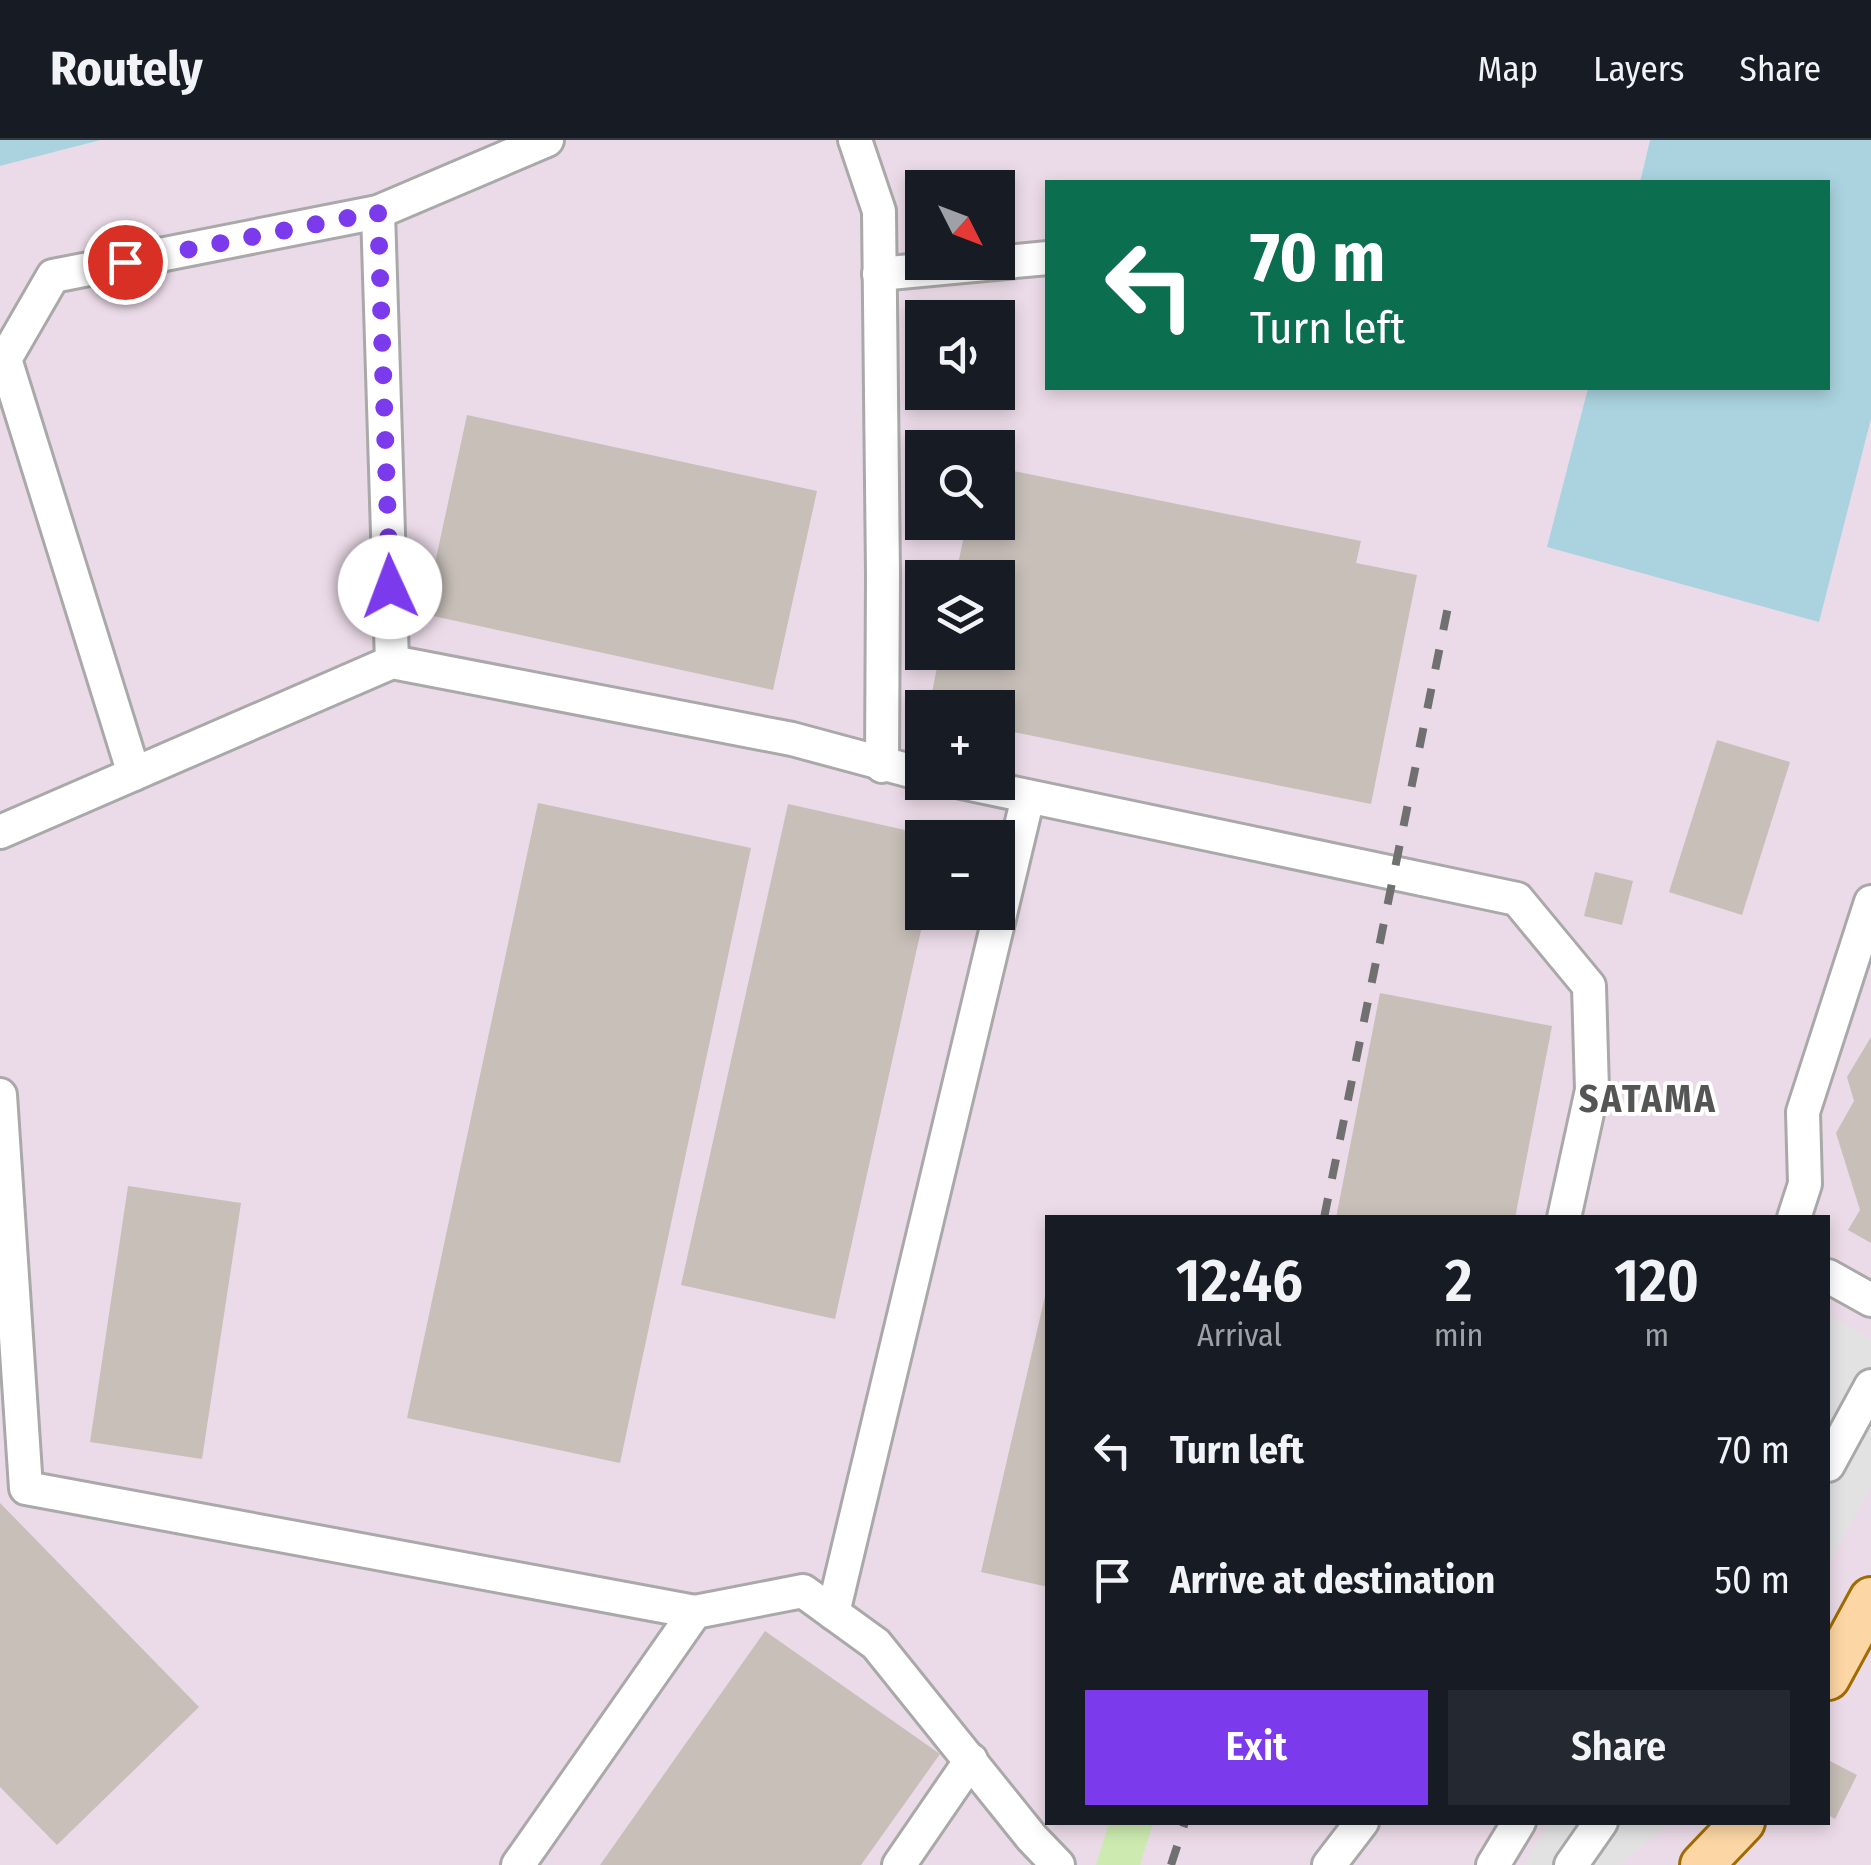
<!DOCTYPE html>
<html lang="en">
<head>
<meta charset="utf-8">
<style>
	body { margin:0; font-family:"Fira Sans Condensed",sans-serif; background:#242831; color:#f1f3f6; height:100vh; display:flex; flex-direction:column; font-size:38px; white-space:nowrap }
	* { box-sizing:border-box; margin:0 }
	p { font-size:32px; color:#9ea1a6 }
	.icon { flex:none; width:55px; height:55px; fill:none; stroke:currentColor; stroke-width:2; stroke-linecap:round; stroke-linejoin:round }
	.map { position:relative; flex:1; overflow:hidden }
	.side { position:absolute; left:1045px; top:1075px; width:785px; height:610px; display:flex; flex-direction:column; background:#171b24; border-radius:0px; box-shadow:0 5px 15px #0003 }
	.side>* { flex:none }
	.guide { position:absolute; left:1045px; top:40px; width:785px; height:210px; border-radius:0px; box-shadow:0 5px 15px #0003; background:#0b6e4f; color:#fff; overflow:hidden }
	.needle { width:65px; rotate:132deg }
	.tools { position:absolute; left:905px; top:30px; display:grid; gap:20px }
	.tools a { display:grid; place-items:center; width:110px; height:110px; border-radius:0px; background:#171b24; box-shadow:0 5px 15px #0003; font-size:50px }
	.pin { position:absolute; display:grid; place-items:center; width:85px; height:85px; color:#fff; margin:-42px; border:5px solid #fff; border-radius:50%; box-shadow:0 2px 10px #0007 }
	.me { position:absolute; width:110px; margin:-55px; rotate:358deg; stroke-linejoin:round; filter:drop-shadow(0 0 8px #0008) }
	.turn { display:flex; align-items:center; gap:35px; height:210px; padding:0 40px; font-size:45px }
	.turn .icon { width:130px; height:130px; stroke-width:2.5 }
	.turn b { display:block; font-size:70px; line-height:85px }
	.eta { display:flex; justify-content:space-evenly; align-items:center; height:170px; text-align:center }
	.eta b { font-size:60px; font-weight:600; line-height:70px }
	.button { display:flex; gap:20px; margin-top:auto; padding:20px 40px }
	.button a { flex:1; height:115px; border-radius:0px; background:#7c3aed; color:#fff; font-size:40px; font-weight:600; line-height:115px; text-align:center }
	.button a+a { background:#242831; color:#f1f3f6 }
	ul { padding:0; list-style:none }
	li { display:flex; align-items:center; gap:30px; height:130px; padding:0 40px }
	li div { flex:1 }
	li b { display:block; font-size:38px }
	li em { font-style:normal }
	header { display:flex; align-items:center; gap:60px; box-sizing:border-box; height:140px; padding:0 50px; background:#171b24; border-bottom:2px solid #363941 }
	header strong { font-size:48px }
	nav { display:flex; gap:55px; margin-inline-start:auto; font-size:35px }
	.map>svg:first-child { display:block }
</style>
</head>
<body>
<header>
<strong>Routely</strong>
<nav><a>Map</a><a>Layers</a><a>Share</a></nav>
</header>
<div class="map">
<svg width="1871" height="1725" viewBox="0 0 1871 1725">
	<rect width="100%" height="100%" fill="#f2efe9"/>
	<path fill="#ebdbe8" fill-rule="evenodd" d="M101,0H1650L1640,42H1048V248H1588L1548,407L1818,481L1871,279V1725H0V26ZM922,48H998V122H922ZM922,178H998V252H922ZM922,308H998V382H922ZM922,438H998V512H922ZM922,568H998V642H922ZM922,698H998V772H922ZM1048,1078H1828V1682H1048Z"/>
	<polygon fill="#cdebb0" points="1109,1683 1153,1683 1140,1725 1096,1725"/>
	<g fill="#e2e2e2">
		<polygon points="1828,1175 1871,1199 1871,1346 1828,1425"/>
		<polygon points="1548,1683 1670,1683 1620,1725 1524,1725"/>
	</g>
	<g fill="#aad3df">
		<polygon points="0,0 101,0 0,26"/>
		<polygon points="1650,0 1871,0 1871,279 1819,482 1547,407 1588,248 1828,248 1828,42 1640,42"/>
	</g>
	<g fill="#c7bfb8">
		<polygon points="467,275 817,351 773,550 424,474"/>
		<polygon points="998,328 1361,401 1356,423 1417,435 1371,664 998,589 998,568 929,568 940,512 998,512 998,438 955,438 967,382 998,382"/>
		<polygon points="1717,600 1790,622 1742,775 1669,752"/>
		<polygon points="538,663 751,708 620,1323 407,1278"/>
		<polygon points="788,664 932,696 922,698 922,772 925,772 835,1179 681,1145"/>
		<polygon points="1595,732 1633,741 1622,785 1584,776"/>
		<polygon points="1380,853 1552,886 1515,1078 1336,1078"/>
		<polygon points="1871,897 1871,1103 1848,1090 1860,1070 1836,993 1854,961 1847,937"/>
		<polygon points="128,1046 241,1063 202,1319 90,1302"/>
		<polygon points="1046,1152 1048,1152 1048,1447 981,1432"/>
		<polygon points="0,1363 199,1567 57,1705 0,1647"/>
		<polygon points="765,1491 940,1614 861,1725 600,1725"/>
		<polygon points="1828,1620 1857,1635 1835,1679 1828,1675"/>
	</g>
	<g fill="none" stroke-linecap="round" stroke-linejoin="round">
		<g stroke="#a9a9a9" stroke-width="38">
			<g id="minor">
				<polyline points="855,0 879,71 883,435 882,626"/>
				<polyline points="378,72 392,522"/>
				<polyline points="879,134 1048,118"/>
				<polyline points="134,634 5,219 53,136 378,72 547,0"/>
				<polyline points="961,642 1517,759 1589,846 1592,950 1564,1078"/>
				<polyline points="0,692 392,522 792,599 922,634"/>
				<polyline points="0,955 26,1348 695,1472"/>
				<polyline points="1794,1078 1805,1044 1803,972 1871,762"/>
				<polyline points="1828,1136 1871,1160"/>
				<polyline points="1828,1325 1871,1246"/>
				<polyline points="833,1473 1028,657"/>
				<polyline points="518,1725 695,1472 803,1451 876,1504 1032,1698 1058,1725"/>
				<polyline points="899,1725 971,1620"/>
				<polyline points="1329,1725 1362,1682"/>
				<polyline points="1493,1725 1519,1682"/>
				<polyline points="1571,1725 1601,1682"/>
			</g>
		</g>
		<g stroke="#a06b00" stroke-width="48">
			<g id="major">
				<polyline points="1828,1538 1871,1459"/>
				<polyline points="1702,1725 1743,1682"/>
			</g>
		</g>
		<use href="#minor" stroke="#fff" stroke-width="32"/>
		<use href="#major" stroke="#fcd6a4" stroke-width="42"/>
		<g stroke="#707070" stroke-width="8" stroke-dasharray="20 20" stroke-linecap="butt">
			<polyline points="1324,1078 1450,457"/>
			<polyline points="1171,1725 1185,1682"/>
		</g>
	</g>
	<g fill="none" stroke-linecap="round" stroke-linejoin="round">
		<polyline stroke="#7c3aed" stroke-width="18" stroke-dasharray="0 32.4" points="125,122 378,72 390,447"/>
	</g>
	<g text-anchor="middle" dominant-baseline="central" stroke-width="8" stroke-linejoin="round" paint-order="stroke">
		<g font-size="38" font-weight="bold" letter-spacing="2.5" fill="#555" stroke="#fff">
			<text x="1648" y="959">SATAMA</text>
		</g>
	</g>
</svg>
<div class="tools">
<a><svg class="needle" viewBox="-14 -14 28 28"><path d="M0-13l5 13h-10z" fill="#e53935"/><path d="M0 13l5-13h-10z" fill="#9ea1a6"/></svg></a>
<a><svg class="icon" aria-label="sound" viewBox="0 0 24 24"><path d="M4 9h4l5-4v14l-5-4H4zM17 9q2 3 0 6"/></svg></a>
<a><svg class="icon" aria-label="search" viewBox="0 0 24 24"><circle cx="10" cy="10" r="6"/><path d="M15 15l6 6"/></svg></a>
<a><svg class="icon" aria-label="layers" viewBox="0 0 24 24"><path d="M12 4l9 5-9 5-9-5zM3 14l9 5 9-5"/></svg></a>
<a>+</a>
<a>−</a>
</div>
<div class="pin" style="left:125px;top:122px;background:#d93025"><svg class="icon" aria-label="arrive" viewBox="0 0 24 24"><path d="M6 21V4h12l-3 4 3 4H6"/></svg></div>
<svg class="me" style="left:390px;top:447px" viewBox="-20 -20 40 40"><circle r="19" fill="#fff"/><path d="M0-13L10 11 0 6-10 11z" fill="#7c3aed"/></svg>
<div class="guide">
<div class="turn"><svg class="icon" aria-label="left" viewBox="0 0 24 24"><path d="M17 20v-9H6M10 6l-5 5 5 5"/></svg><div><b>70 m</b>Turn left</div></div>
</div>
<section class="side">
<div class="eta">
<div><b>12:46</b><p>Arrival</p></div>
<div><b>2</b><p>min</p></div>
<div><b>120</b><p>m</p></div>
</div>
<ul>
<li><svg class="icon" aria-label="left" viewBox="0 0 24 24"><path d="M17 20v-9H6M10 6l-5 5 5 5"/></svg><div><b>Turn left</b></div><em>70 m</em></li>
<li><svg class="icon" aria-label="arrive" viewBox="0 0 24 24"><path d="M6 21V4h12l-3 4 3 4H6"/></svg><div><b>Arrive at destination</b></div><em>50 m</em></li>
</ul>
<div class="button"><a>Exit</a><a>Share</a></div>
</section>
</div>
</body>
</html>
